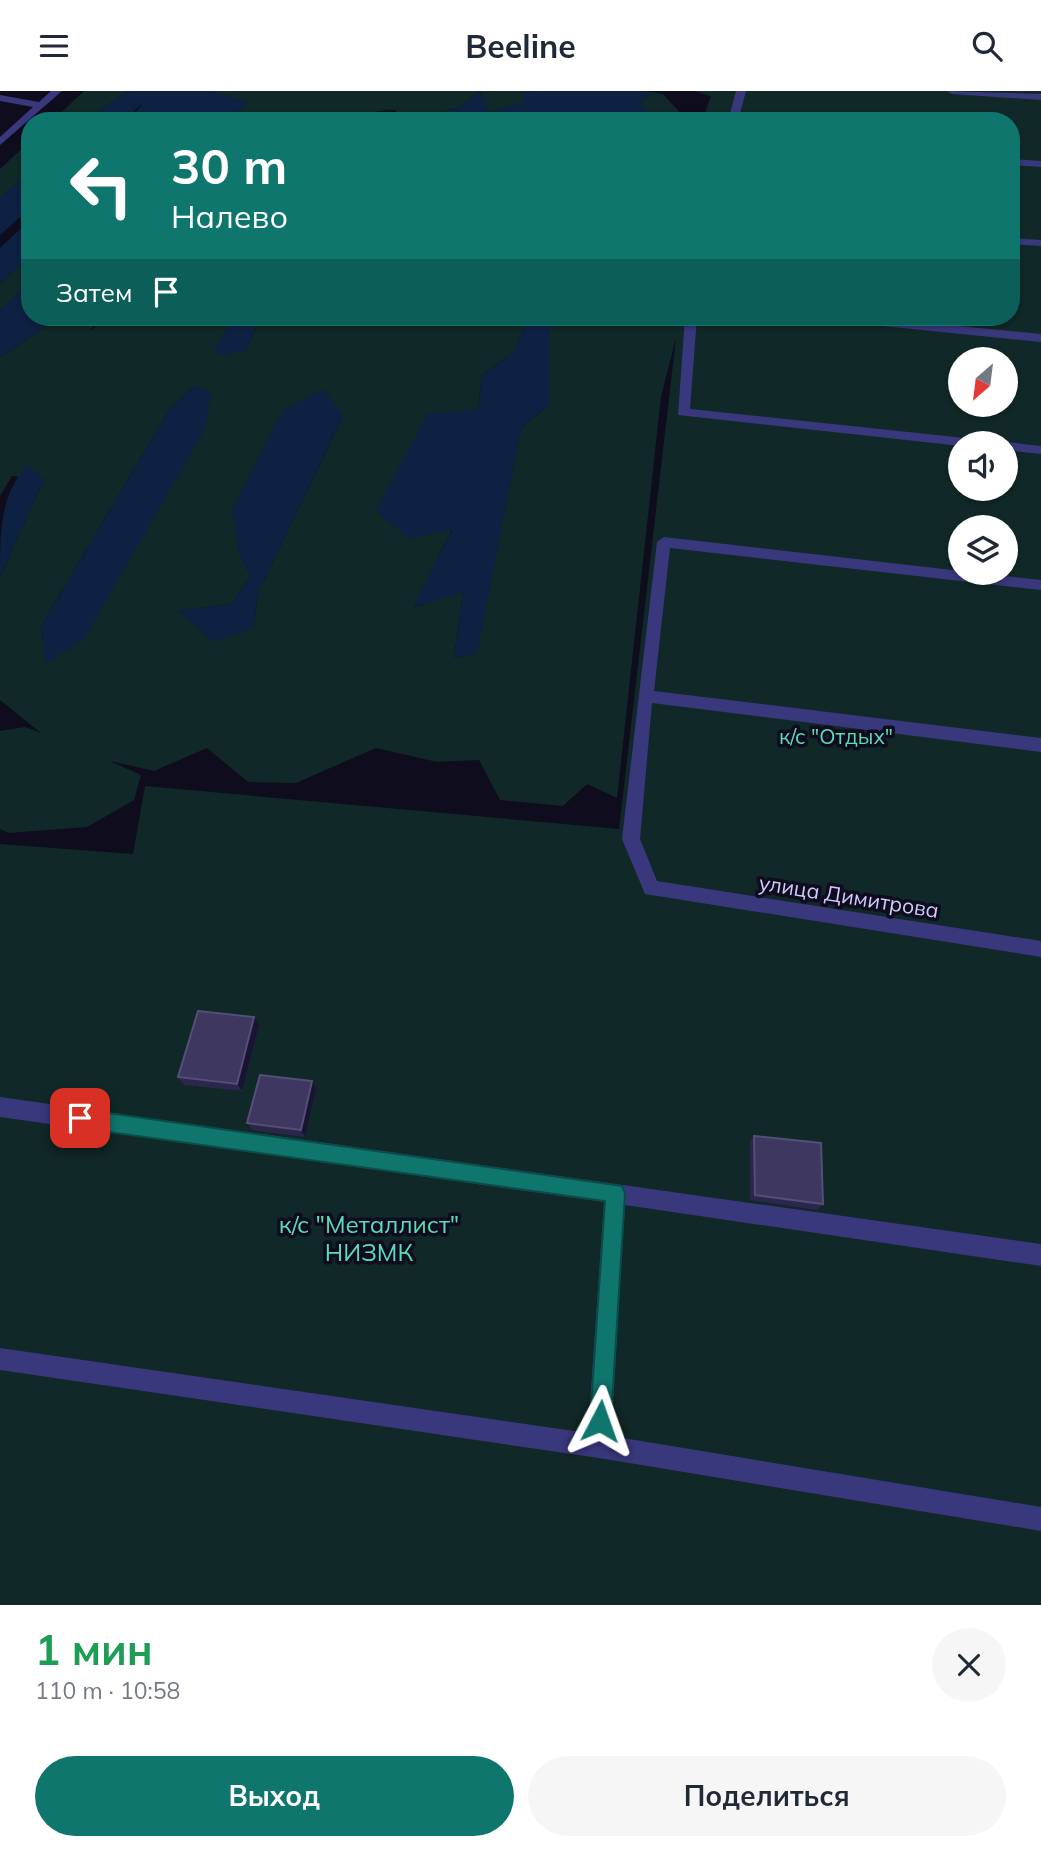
<!DOCTYPE html>
<html lang="ru">
<head>
<meta charset="utf-8">
<style>
	body { margin:0; font-family:Mulish,sans-serif; background:#f6f6f7; color:#1f2937; height:100vh; display:flex; flex-direction:column; font-size:26px; white-space:nowrap }
	* { box-sizing:border-box; margin:0 }
	p { font-size:23px; color:#747a83 }
	.icon { flex:none; width:38px; height:38px; fill:none; stroke:currentColor; stroke-width:2; stroke-linecap:round; stroke-linejoin:round }
	.map { position:relative; height:1514px; overflow:hidden }
	.side { display:flex; flex-direction:column; background:#fff; flex:1 }
	.side>* { flex:none }
	.banner { position:absolute; left:21px; top:21px; width:999px; height:214px; border-radius:28px; box-shadow:0 2px 5px #0004; background:#0f766e; color:#fff; overflow:hidden }
	.needle { width:46px; rotate:208deg }
	.buttons { position:absolute; left:948px; top:256px; display:grid; gap:14px }
	.buttons a { display:grid; place-items:center; width:70px; height:70px; border-radius:50%; background:#fff; box-shadow:0 2px 5px #0004; font-size:35px }
	.pin { position:absolute; display:grid; place-items:center; width:60px; height:60px; color:#fff; margin:-30px; border-radius:14px; box-shadow:0 4px 10px #0006 }
	.me { position:absolute; width:77px; margin:-38px; rotate:4deg; stroke-linejoin:round; filter:drop-shadow(0 0 5px #0008) }
	.turn { display:flex; align-items:center; gap:24px; height:147px; padding:0 35px; font-size:32px }
	.turn .icon { width:91px; height:91px; stroke-width:2.5 }
	.turn b { display:block; font-size:49px; line-height:60px }
	.then { display:flex; align-items:center; height:66px; padding:0 35px; background:#0003; gap:14px; font-size:26px }
	.round { display:grid; place-items:center; flex:none; width:74px; height:74px; border-radius:37px; background:#f6f6f7 }
	.overview { display:flex; align-items:center; justify-content:space-between; height:119px; padding:0 35px }
	h1 { font-size:42px; font-weight:700; line-height:52px; color:#1e9e55 }
	.button { display:flex; gap:14px; margin-top:auto; padding:14px 35px }
	.button a { flex:1; height:80px; border-radius:42px; background:#0f766e; color:#fff; font-size:28px; font-weight:700; line-height:80px; text-align:center }
	.button a+a { background:#f6f6f7; color:#1f2937 }
	header { display:flex; justify-content:space-between; align-items:center; height:91px; padding:0 35px; background:#fff; font-size:32px; font-weight:700 }
	.map>svg:first-child { display:block }
</style>
</head>
<body>
<header><svg class="icon" aria-label="menu" viewBox="0 0 24 24"><path d="M4 6h16M4 12h16M4 18h16"/></svg>Beeline<svg class="icon" aria-label="search" viewBox="0 0 24 24"><circle cx="10" cy="10" r="6"/><path d="M15 15l6 6"/></svg></header>
<div class="map">
<svg width="1041" height="1514" viewBox="0 0 1041 1514">
	<rect width="100%" height="100%" fill="#0f0c1e"/>
	<g fill="#102827" fill-rule="evenodd">
		<polygon points="84,0 128,0 85,30 52,30"/>
		<polygon points="210,0 480,0 458,17 409,30 405,30 395,19 377,20 370,30 233,30 246,11"/>
		<polygon points="480,0 522,0 525,10 489,22"/>
		<polygon points="645,0 663,3 684,26 684,30 650,30 640,12 651,2"/>
		<path d="M694,0H1041V1514H0V753L133,763L145,695L619,738L676,247L661,306L617,707L587,693L563,715L500,709L479,669L437,671L376,657L296,692L248,691L207,657L154,680L110,670L141,684L134,709L87,736L9,742L0,738V640L25,636L41,642L0,609V486L44,388L12,385L0,405V267L58,226H100L89,241L108,226H236L215,256L246,260L260,226H528L515,260L482,284L478,318L452,438L414,516L463,500L454,567L476,562L521,337L550,313V235L555,226H1012V30H702L711,5ZM961,268H1006V313H961ZM194,295L46,572L41,535L170,318ZM343,325L258,502L253,537L180,520L231,513L251,485L239,463ZM961,352H1006V397H961ZM961,436H1006V481H961Z"/>
		<polygon points="30,50 30,81 0,108 0,78"/>
		<polygon points="30,164 30,191 0,220 0,193"/>
	</g>
	<g fill="#0d2242">
		<polygon points="128,0 210,0 247,11 233,30 128,30 144,11 123,30 85,30"/>
		<polygon points="480,0 489,22 524,10 522,0 645,0 652,2 640,12 651,29 409,30 458,17"/>
		<polygon points="30,81 30,117 0,144 0,108"/>
		<polygon points="30,129 30,164 0,193 0,157"/>
		<polygon points="30,191 30,226 58,226 0,267 0,220"/>
		<polygon points="236,226 260,226 246,260 221,264 214,257"/>
		<polygon points="528,226 555,226 550,235 550,313 521,337 477,562 454,567 463,501 413,516 452,439 409,448 376,420 427,323 478,318 482,284 515,260"/>
		<polygon points="194,295 211,301 205,338 84,548 46,573 41,535 170,318"/>
		<polygon points="324,298 343,325 258,502 253,537 213,551 179,520 231,513 251,485 239,463 232,418 283,319"/>
		<path d="M28,374L44,388L0,486C0,441 0,402 28,374Z"/>
	</g>
	<g fill="none" stroke-linecap="round" stroke-linejoin="round">
		<g fill="#3a387d" fill-rule="evenodd">
			<polygon points="51,0 62,0 0,54 0,46 33,16 0,10 0,4 39,11"/>
			<polygon points="736,0 746,0 738,30 728,30"/>
			<polygon points="947,0 1041,3 1041,9 952,3"/>
			<polygon points="1012,68 1041,70 1041,76 1012,74"/>
			<polygon points="1012,147 1041,149 1041,155 1012,153"/>
			<polygon points="685,226 697,226 690,318 974,348 980,352 961,352 961,355 678,324"/>
			<polygon points="828,226 867,226 1041,243 1041,251 834,230"/>
			<polygon points="1006,351 1041,355 1041,363 1006,359 1006,352 1002,352"/>
			<polygon points="664,446 1041,489 1041,499 670,457 654,600 1041,647 1041,661 652,612 640,748 657,790 1041,850 1041,866 645,803 622,748 657,451"/>
			<polygon points="0,1006 1041,1153 1041,1175 625,1114 611,1345 1041,1416 1041,1440 599,1367 0,1279 0,1257 588,1342 604,1111 0,1026"/>
		</g>
	</g>
	<g fill="#2c254c">
		<polygon points="259,934 242,1000 184,994 178,986"/>
		<polygon points="312,990 316,997 305,1046 252,1039 247,1032"/>
		<polygon points="754,1045 823,1113 817,1119 750,1109 750,1051"/>
	</g>
	<g fill="#191432">
		<polygon points="254,926 259,934 242,1000 237,993"/>
		<polygon points="312,990 316,997 305,1046 301,1039"/>
	</g>
	<g fill="#3e375f" stroke="#554e78" stroke-width="2">
		<polygon points="198,920 254,926 237,993 178,986"/>
		<polygon points="260,984 312,990 301,1039 247,1032"/>
		<polygon points="754,1045 821,1052 823,1113 755,1104"/>
	</g>
	<polygon fill="#0f766e" stroke="#0a4d48" stroke-width="2" points="80,1018 622,1095 625,1102 611,1330 608,1337 600,1340 593,1337 590,1330 605,1110 80,1037 74,1034 71,1027 74,1021"/>
	<g text-anchor="middle" dominant-baseline="central" stroke-width="7" stroke-linejoin="round" paint-order="stroke">
		<g font-size="21" fill="#59dcba" stroke="#0f0c1e">
			<text x="836" y="645">к/с "Отдых"</text>
		</g>
		<g font-size="21" fill="#d0cbfe" stroke="#0f0c1e">
			<text transform="translate(849 805) rotate(9)">улица Димитрова</text>
		</g>
		<g font-size="24" fill="#59dcba" stroke="#0f0c1e">
			<text x="369" y="1133">к/с "Металлист"<tspan x="369" dy="28">НИЗМК</tspan></text>
		</g>
	</g>
</svg>
<div class="buttons">
<a><svg class="needle" viewBox="-14 -14 28 28"><path d="M0-13l5 13h-10z" fill="#e53935"/><path d="M0 13l5-13h-10z" fill="#747a83"/></svg></a>
<a><svg class="icon" aria-label="sound" viewBox="0 0 24 24"><path d="M4 9h4l5-4v14l-5-4H4zM17 9q2 3 0 6"/></svg></a>
<a><svg class="icon" aria-label="layers" viewBox="0 0 24 24"><path d="M12 4l9 5-9 5-9-5zM3 14l9 5 9-5"/></svg></a>
</div>
<div class="pin" style="left:80px;top:1027px;background:#d93025"><svg class="icon" aria-label="arrive" viewBox="0 0 24 24"><path d="M6 21V4h12l-3 4 3 4H6"/></svg></div>
<svg class="me" style="left:600px;top:1330px" viewBox="-20 -20 40 40"><path d="M0-17L14 15 0 8-14 15z" fill="#0f766e" stroke="#fff" stroke-width="4"/></svg>
<div class="banner">
<div class="turn"><svg class="icon" aria-label="left" viewBox="0 0 24 24"><path d="M17 20v-9H6M10 6l-5 5 5 5"/></svg><div><b>30 m</b>Налево</div></div>
<div class="then">Затем<svg class="icon" aria-label="arrive" viewBox="0 0 24 24"><path d="M6 21V4h12l-3 4 3 4H6"/></svg></div>
</div>
</div>
<section class="side">
<div class="overview"><div><h1>1 мин</h1><p>110 m · 10:58</p></div><a class="round"><svg class="icon" aria-label="close" viewBox="0 0 24 24"><path d="M6 6l12 12M18 6L6 18"/></svg></a></div>
<div class="button"><a>Выход</a><a>Поделиться</a></div>
</section>
</body>
</html>
